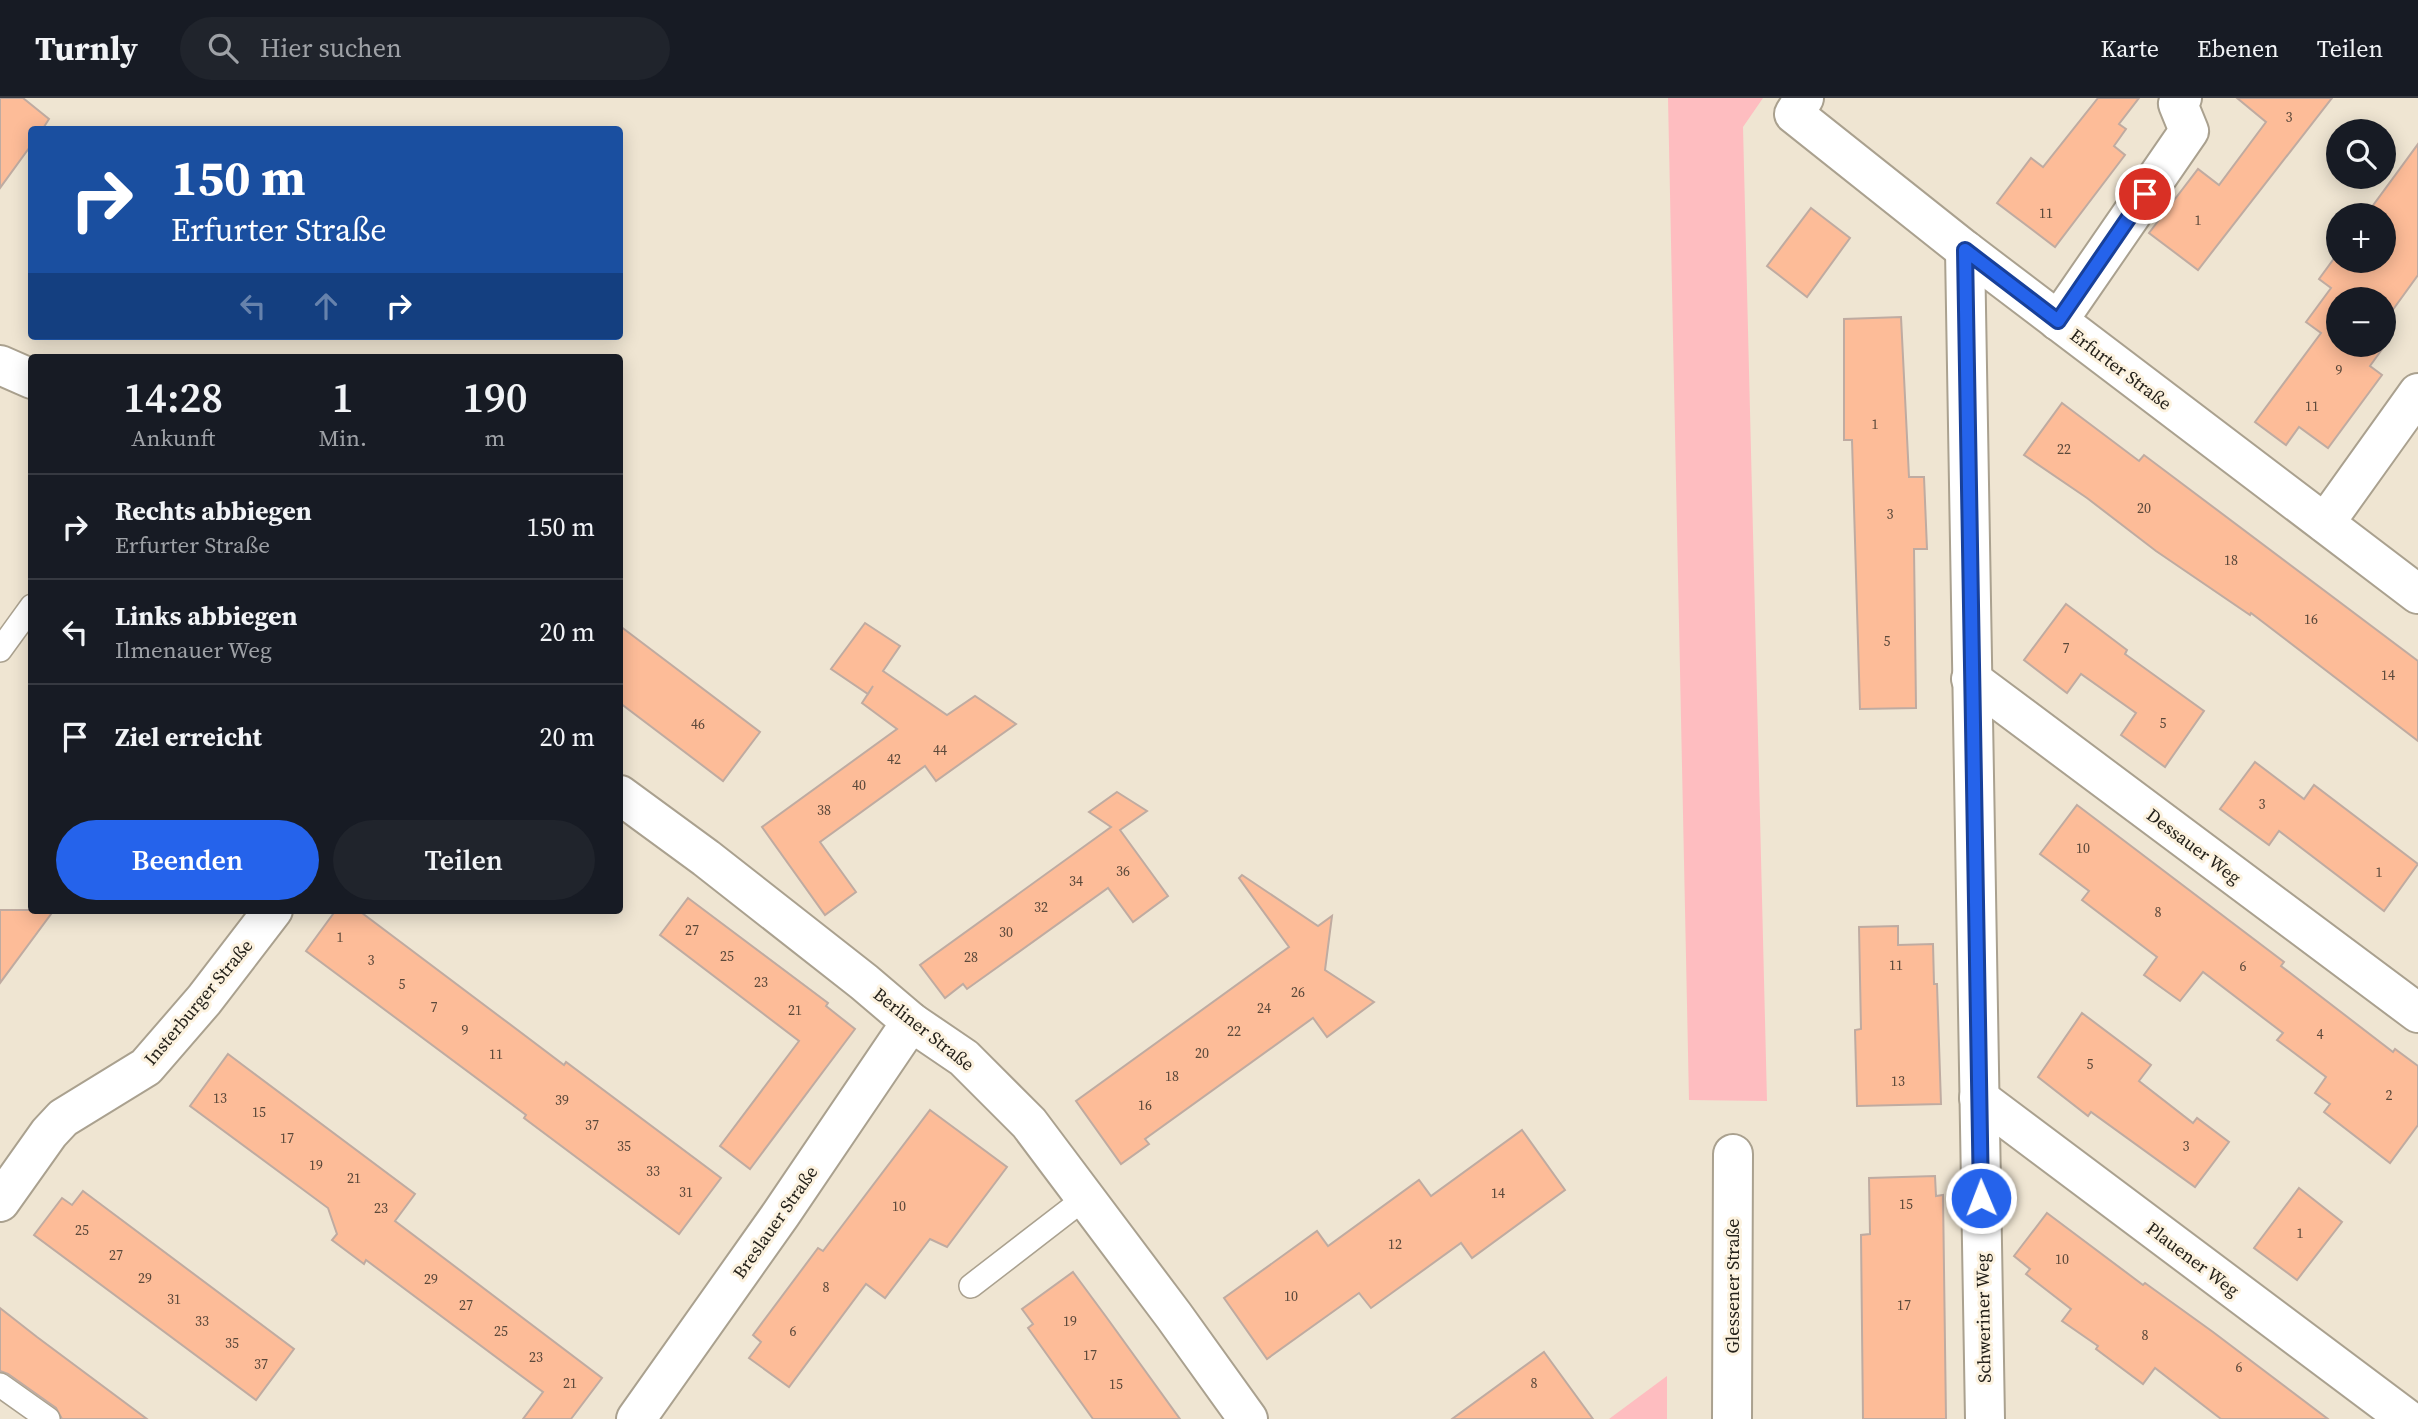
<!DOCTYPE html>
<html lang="de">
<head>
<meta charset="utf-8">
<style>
	body { margin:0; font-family:"Source Serif 4",serif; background:#20242c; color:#f1f3f6; height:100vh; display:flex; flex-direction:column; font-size:26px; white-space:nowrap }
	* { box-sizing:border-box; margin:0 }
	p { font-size:23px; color:#9ea1a6 }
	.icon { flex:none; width:38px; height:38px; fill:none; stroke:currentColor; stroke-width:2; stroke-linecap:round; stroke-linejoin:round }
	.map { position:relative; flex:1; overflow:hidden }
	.sheet { position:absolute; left:28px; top:256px; width:595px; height:560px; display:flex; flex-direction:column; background:#171b24; border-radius:7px; box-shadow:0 4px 18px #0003 }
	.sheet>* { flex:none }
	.banner { position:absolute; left:28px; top:28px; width:595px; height:214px; border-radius:7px; box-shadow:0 4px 18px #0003; background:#1a4fa0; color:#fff; overflow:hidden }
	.fabs { position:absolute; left:2326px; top:21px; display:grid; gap:14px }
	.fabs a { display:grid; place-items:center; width:70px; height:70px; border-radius:50%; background:#171b24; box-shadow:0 4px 18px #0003; font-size:35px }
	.pin { position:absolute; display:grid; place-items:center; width:60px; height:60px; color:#fff; margin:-30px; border:4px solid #fff; border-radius:50%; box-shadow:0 2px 7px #0007 }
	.me { position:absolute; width:77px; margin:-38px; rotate:359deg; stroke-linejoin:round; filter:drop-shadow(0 0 5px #0008) }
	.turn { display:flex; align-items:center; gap:24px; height:147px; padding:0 28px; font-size:32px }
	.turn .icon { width:91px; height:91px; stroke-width:2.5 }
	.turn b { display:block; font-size:49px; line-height:60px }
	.lanes { display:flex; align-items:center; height:66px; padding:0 28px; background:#0003; justify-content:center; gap:35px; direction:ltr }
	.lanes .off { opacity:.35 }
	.eta { display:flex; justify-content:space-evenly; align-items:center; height:119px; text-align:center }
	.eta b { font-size:42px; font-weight:600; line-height:49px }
	.primary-button { display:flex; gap:14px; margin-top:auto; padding:14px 28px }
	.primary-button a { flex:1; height:80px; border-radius:42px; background:#2563eb; color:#fff; font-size:28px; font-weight:600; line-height:80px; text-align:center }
	.primary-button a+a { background:#20242c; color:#f1f3f6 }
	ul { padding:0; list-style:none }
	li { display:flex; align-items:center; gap:21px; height:105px; padding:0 28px; border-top:2px solid #363941 }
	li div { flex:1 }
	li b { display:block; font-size:26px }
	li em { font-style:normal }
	header { display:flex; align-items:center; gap:42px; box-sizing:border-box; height:98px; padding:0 35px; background:#171b24; border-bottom:2px solid #363941 }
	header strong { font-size:33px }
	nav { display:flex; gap:38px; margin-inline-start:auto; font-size:24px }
	.search { width:490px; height:63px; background:#20242c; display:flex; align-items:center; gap:18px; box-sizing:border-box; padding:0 24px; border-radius:38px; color:#9ea1a6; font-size:26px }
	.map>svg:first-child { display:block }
</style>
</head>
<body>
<header>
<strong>Turnly</strong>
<div class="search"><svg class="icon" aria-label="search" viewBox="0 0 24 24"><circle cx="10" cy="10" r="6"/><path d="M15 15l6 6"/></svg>Hier suchen</div>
<nav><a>Karte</a><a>Ebenen</a><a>Teilen</a></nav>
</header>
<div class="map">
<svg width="2418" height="1321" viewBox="0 0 2418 1321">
	<rect width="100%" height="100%" fill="#efe5d2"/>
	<g fill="#febdc0">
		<polygon points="1668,0 1763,0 1743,29 1767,1003 1689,1002"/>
		<polygon points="1667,1278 1667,1321 1609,1321"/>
	</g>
	<g fill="#fdbc98" stroke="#bfaba1" stroke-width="2">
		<polygon points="0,0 23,0 49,21 42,32 32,32 32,46 0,90"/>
		<polygon points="2098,0 2139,0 2119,26 2126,31 2114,48 2125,57 2055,149 1997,105 2031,60 2043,69"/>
		<polygon points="2237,0 2332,0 2198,172 2149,135 2198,71 2219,87 2266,24"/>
		<polygon points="2418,46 2418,177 2384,224 2384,201 2338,201 2338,247 2384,247 2384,230 2393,236 2370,268 2382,277 2328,350 2299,329 2286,347 2255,324 2321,235 2306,224 2331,190 2319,181 2338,155 2338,163 2384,163 2384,117 2366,117"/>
		<polygon points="1811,110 1850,140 1807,199 1767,168"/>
		<polygon points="1901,219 1909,379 1924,379 1927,451 1914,451 1916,610 1860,611 1852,342 1844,342 1844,221"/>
		<polygon points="2062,305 2139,363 2144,357 2418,563 2418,643 2251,515 2250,517 2156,453 2087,400 2024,357"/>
		<polygon points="2066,506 2127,552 2125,556 2204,613 2165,669 2121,637 2136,615 2081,576 2067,595 2024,562"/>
		<polygon points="865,525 900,548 883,573 947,617 975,598 1016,626 936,683 925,668 820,744 856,794 825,817 762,729 897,631 862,605 873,588 868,596 831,571"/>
		<polygon points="620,528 760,634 723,683 620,605"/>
		<polygon points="2255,664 2304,701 2314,687 2418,766 2384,813 2279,733 2269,747 2220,711"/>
		<polygon points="1117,694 1147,713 1120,732 1168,798 1133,824 1108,790 967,891 963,886 945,900 920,867 1111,729 1089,714"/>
		<polygon points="2077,707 2284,864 2281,868 2393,954 2395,951 2418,968 2418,1027 2390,1065 2324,1014 2330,1006 2315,995 2326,979 2277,942 2283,935 2203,874 2180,903 2144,877 2157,859 2082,802 2089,793 2040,756"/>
		<polygon points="1242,777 1318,828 1332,818 1325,872 1374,904 1327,939 1313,920 1145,1041 1149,1046 1121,1066 1076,1003 1289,849 1239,780"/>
		<polygon points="688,800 828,905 826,908 855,931 750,1071 720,1048 799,943 660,837"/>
		<polygon points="0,812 54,812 0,885"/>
		<polygon points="336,812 358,812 564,967 566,964 721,1080 679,1136 524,1020 526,1017 306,853"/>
		<polygon points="1898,828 1898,847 1933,846 1934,886 1937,886 1941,1006 1857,1008 1855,932 1861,931 1859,829"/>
		<polygon points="2082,915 2151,967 2139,983 2193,1025 2197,1020 2229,1044 2195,1089 2091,1014 2088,1018 2038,979"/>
		<polygon points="228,956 415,1096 395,1123 602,1280 571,1321 523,1321 543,1294 366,1162 364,1166 332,1142 337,1136 328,1110 190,1008"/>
		<polygon points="930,1012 1007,1069 947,1149 930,1141 885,1200 866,1186 789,1289 749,1260 761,1244 753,1237 818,1150 823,1153"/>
		<polygon points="1522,1032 1565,1092 1472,1160 1461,1145 1371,1210 1359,1195 1267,1261 1224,1200 1317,1133 1328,1148 1419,1082 1431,1098"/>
		<polygon points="1935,1078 1936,1098 1943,1097 1946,1321 1863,1321 1861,1137 1870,1136 1869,1080"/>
		<polygon points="2299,1090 2342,1124 2297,1182 2254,1150"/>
		<polygon points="83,1093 294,1251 256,1302 34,1137 62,1100 72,1107"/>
		<polygon points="2047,1115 2143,1187 2145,1185 2213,1234 2328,1321 2221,1321 2155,1270 2143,1286 2096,1251 2098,1248 2062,1223 2071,1211 2026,1176 2030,1171 2014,1158"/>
		<polygon points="1073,1174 1107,1220 1180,1321 1093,1321 1028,1230 1033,1226 1022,1211"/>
		<polygon points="0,1210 37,1239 147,1321 62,1321 56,1310 8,1276 0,1273"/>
		<polygon points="1544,1254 1593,1321 1452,1321"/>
	</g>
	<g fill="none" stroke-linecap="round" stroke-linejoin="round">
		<g stroke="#aaa18f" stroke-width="26">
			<g id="service">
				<polyline points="0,552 32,508"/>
				<polyline points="971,1188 1085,1100"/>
				<polyline points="0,1287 48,1321"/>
			</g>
		</g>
		<g stroke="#aaa18f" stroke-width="42">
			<g id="minor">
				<polyline points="1804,0 1794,16 1965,152 2418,496"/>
				<polyline points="1965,152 1985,1321"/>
				<polyline points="2058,223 2189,33 2178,6 2182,0"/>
				<polyline points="0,267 32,281"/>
				<polyline points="2325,425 2418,295"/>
				<polyline points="1971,581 2418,915"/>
				<polyline points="620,697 706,760 864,884 911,924 964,960 1029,1025 1174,1218 1248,1321"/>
				<polyline points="1979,1000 2407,1321"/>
				<polyline points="0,1104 49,1035 63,1020 146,969 204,902 273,812"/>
				<polyline points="636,1321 781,1116 911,924"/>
				<polyline points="1732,1321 1733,1056"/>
			</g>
		</g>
		<use href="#service" stroke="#fff" stroke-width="23"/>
		<use href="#minor" stroke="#fff" stroke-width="38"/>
	</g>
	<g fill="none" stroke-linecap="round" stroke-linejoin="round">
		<g stroke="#184099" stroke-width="18">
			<polyline id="route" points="1981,1100 1965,152 2058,223 2145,96"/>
		</g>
		<use href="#route" stroke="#2563eb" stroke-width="12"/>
	</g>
	<g text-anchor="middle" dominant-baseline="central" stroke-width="6" stroke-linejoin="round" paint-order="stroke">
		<g font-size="14" fill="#5a483a">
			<text x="2289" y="19">3</text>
			<text x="2046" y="115">11</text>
			<text x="2198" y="122">1</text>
			<text x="2339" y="272">9</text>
			<text x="2312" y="308">11</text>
			<text x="1875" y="326">1</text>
			<text x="2064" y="351">22</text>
			<text x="2144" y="410">20</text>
			<text x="1890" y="416">3</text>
			<text x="2231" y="462">18</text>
			<text x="2311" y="521">16</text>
			<text x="1887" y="543">5</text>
			<text x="2066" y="550">7</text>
			<text x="2388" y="577">14</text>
			<text x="2163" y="625">5</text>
			<text x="698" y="626">46</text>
			<text x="940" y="652">44</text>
			<text x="894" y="661">42</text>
			<text x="859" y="687">40</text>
			<text x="2262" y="706">3</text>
			<text x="824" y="712">38</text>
			<text x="2083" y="750">10</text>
			<text x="1123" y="773">36</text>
			<text x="2379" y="774">1</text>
			<text x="1076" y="783">34</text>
			<text x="1041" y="809">32</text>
			<text x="2158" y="814">8</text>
			<text x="692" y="832">27</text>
			<text x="1006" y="834">30</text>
			<text x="340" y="839">1</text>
			<text x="727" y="858">25</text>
			<text x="971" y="859">28</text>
			<text x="371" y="862">3</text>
			<text x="1896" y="867">11</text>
			<text x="2243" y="868">6</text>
			<text x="761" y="884">23</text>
			<text x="402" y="886">5</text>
			<text x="1298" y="894">26</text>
			<text x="434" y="909">7</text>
			<text x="1264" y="910">24</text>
			<text x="795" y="912">21</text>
			<text x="465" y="932">9</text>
			<text x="1234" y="933">22</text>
			<text x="2320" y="936">4</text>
			<text x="1202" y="955">20</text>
			<text x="496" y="956">11</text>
			<text x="2090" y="966">5</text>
			<text x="1172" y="978">18</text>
			<text x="1898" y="983">13</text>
			<text x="2389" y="997">2</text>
			<text x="220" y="1000">13</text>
			<text x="562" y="1002">39</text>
			<text x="1145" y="1007">16</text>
			<text x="259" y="1014">15</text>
			<text x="592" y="1027">37</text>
			<text x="287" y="1040">17</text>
			<text x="624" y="1048">35</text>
			<text x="2186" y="1048">3</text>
			<text x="316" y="1067">19</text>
			<text x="653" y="1073">33</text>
			<text x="354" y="1080">21</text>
			<text x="686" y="1094">31</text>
			<text x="1498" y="1095">14</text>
			<text x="1906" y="1106">15</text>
			<text x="899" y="1108">10</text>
			<text x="381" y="1110">23</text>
			<text x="82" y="1132">25</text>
			<text x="2300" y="1135">1</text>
			<text x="1395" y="1146">12</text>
			<text x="116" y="1157">27</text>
			<text x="2062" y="1161">10</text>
			<text x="145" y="1180">29</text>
			<text x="431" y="1181">29</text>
			<text x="826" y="1189">8</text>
			<text x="1291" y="1198">10</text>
			<text x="174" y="1201">31</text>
			<text x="466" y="1207">27</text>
			<text x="1904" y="1207">17</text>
			<text x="202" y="1223">33</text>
			<text x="1070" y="1223">19</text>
			<text x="501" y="1233">25</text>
			<text x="793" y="1233">6</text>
			<text x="2145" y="1237">8</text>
			<text x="232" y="1245">35</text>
			<text x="1090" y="1257">17</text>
			<text x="536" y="1259">23</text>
			<text x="261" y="1266">37</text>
			<text x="2239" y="1269">6</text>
			<text x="570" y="1285">21</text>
			<text x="1534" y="1285">8</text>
			<text x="1116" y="1286">15</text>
		</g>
		<g font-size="18" fill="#24211a" stroke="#fcf2df">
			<text transform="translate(2121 271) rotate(37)">Erfurter Straße</text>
			<text transform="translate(2194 748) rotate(37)">Dessauer Weg</text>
			<text transform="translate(198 904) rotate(-50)">Insterburger Straße</text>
			<text transform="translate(924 931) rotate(38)">Berliner Straße</text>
			<text transform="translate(775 1124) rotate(-55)">Breslauer Straße</text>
			<text transform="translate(2193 1161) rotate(37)">Plauener Weg</text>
			<text transform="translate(1732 1188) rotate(-90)">Glessener Straße</text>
			<text transform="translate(1983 1220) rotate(-91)">Schweriner Weg</text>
		</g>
	</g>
</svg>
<div class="fabs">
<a><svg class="icon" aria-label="search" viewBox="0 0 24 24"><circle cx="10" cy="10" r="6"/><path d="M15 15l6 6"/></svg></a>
<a>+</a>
<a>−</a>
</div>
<div class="pin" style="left:2145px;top:96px;background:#d93025"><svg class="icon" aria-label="arrive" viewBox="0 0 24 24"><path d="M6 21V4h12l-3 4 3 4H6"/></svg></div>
<svg class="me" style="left:1981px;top:1100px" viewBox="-20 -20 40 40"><circle r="17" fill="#2563eb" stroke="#fff" stroke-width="3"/><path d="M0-11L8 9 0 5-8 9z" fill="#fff"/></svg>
<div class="banner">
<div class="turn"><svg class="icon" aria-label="right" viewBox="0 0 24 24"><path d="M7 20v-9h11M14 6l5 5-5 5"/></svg><div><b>150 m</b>Erfurter Straße</div></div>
<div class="lanes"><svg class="icon off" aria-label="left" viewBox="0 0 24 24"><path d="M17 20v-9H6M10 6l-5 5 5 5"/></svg><svg class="icon off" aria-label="ahead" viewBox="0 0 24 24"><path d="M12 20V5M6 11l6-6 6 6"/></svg><svg class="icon" aria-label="right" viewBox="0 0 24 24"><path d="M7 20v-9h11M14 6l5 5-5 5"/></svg></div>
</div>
<section class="sheet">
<div class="eta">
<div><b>14:28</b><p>Ankunft</p></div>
<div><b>1</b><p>Min.</p></div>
<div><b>190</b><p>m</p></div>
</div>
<ul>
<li><svg class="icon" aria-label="right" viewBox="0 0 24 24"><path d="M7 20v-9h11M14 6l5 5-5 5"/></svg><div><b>Rechts abbiegen</b><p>Erfurter Straße</p></div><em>150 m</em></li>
<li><svg class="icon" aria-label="left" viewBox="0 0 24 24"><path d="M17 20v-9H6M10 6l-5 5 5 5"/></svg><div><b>Links abbiegen</b><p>Ilmenauer Weg</p></div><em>20 m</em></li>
<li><svg class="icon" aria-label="arrive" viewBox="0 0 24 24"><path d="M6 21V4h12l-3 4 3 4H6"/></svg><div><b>Ziel erreicht</b></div><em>20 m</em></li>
</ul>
<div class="primary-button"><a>Beenden</a><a>Teilen</a></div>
</section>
</div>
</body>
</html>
